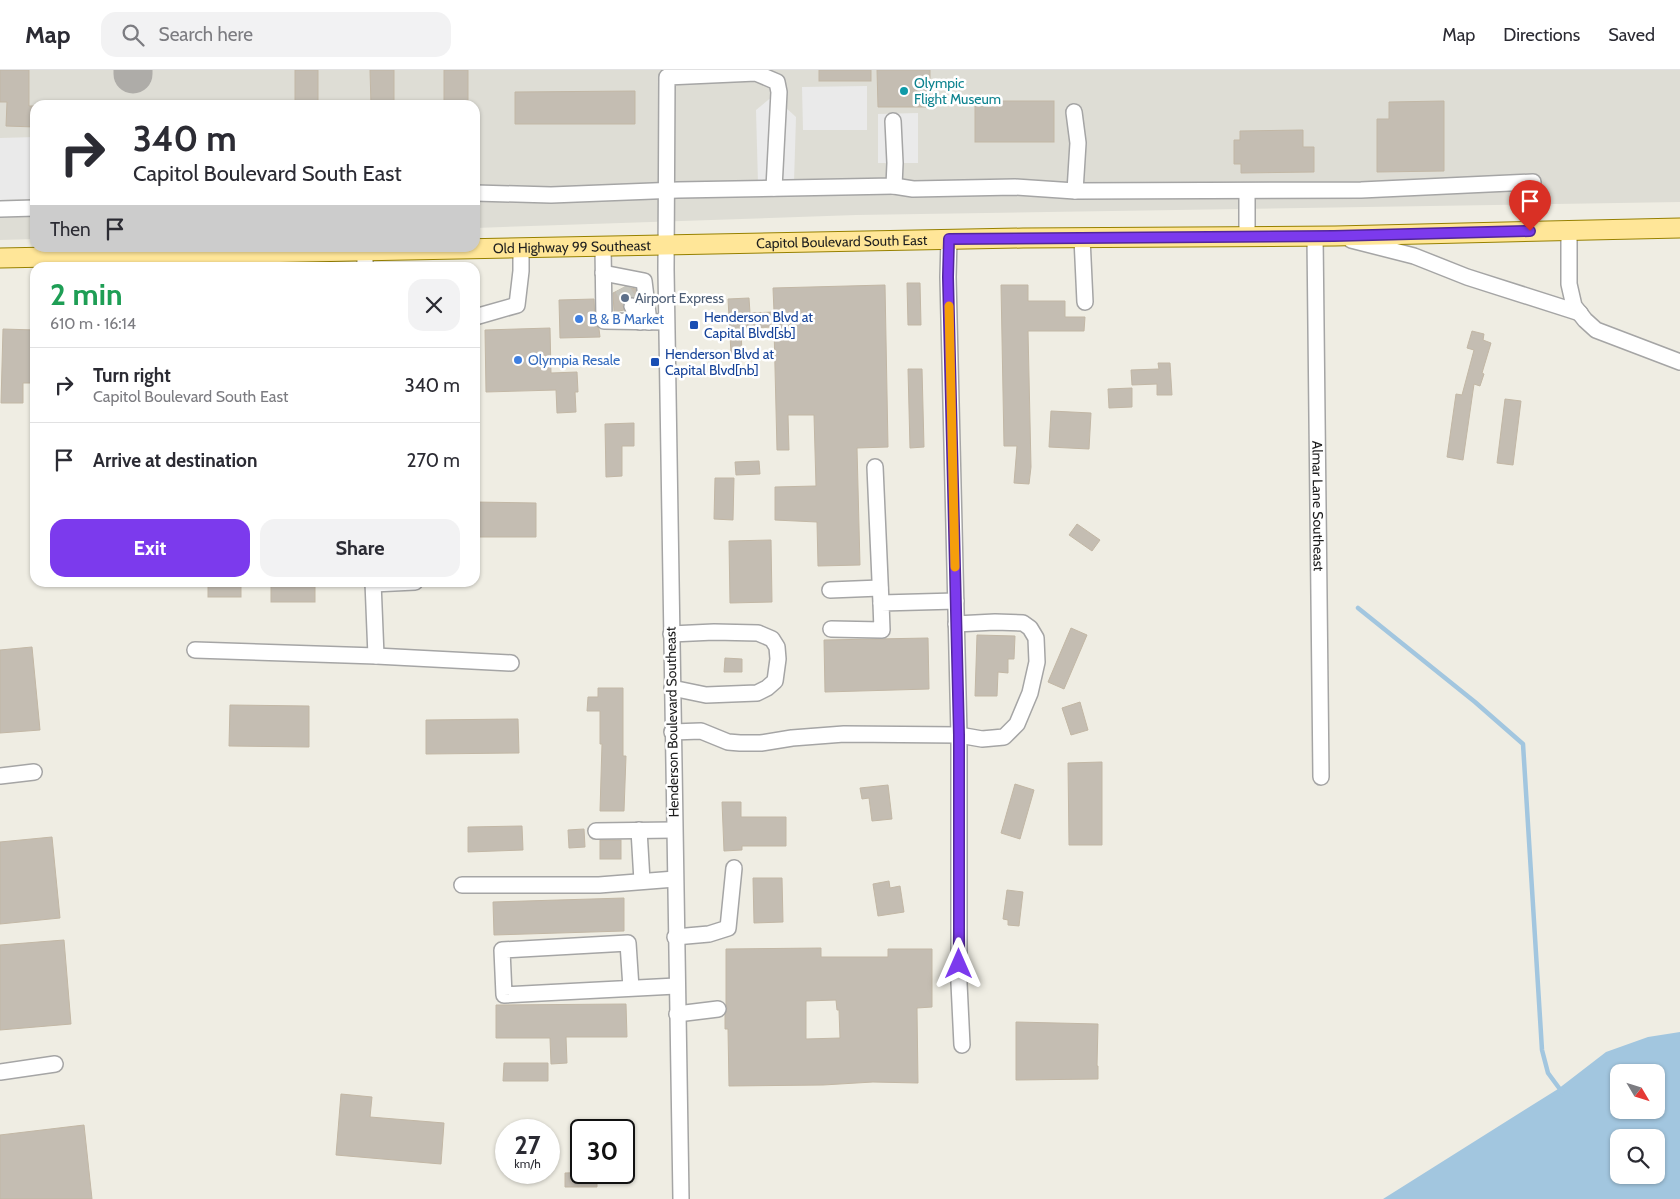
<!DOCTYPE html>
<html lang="en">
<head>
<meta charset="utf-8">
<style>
	body { margin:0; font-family:Cabin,sans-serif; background:#f2f2f3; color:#2b2b33; height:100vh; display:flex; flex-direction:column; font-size:19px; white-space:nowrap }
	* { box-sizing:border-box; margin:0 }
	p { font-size:16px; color:#7c7c81 }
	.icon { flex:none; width:28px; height:28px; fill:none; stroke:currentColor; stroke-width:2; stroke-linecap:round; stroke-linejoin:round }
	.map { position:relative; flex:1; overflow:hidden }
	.panel { position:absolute; left:30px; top:192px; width:450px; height:325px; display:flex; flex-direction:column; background:#fff; border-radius:15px; box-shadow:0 1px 4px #0004 }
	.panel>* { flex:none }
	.guide { position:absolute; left:30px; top:30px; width:450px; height:152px; border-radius:15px; box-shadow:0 1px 4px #0004; background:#fff; color:#2b2b33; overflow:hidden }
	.needle { width:32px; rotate:128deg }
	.controls { position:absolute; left:1610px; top:994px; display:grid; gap:10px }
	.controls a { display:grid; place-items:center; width:55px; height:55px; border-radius:10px; background:#fff; box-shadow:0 1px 4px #0004; font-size:25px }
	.speed { position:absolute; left:495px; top:1049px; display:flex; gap:10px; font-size:25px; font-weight:700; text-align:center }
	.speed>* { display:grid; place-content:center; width:65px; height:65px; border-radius:50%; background:#fff; box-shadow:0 1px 4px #0004; line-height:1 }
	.speed small { font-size:12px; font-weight:400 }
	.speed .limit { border:2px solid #111; border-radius:8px; background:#fff; color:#111 }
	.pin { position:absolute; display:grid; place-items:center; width:42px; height:42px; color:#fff; margin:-51px -21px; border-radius:50% 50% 50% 0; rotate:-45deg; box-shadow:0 0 5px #0007 }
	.pin .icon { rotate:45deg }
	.me { position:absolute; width:55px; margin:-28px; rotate:0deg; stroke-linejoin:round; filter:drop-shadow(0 0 4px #0008) }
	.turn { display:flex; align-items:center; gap:18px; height:105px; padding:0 20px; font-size:22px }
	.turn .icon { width:65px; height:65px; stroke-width:2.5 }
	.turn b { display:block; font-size:35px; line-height:42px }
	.then { display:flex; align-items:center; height:48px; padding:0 20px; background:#0003; gap:10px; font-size:19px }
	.round { display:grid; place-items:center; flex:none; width:52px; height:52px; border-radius:15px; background:#f2f2f3 }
	.summary { display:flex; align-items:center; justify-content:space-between; height:85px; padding:0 20px }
	h1 { font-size:30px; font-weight:700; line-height:38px; color:#1e9e55 }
	.cta { display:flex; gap:10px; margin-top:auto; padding:10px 20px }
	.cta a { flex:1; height:58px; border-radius:15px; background:#7c3aed; color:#fff; font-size:20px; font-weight:700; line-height:58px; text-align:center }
	.cta a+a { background:#f2f2f3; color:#2b2b33 }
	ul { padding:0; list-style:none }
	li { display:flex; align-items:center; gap:15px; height:75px; padding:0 20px; border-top:1px solid #e1e1e2 }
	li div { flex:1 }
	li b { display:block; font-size:19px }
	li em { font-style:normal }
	header { display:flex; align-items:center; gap:30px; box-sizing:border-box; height:70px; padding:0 25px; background:#fff; border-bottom:1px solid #e1e1e2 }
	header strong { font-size:24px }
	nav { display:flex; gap:28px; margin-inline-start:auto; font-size:18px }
	.search { width:350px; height:45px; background:#f2f2f3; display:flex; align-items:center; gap:12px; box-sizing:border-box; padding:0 18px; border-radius:15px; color:#7c7c81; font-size:19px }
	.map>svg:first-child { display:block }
</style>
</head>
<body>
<header>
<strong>Map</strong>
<div class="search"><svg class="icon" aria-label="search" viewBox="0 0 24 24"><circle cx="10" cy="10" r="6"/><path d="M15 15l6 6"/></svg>Search here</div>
<nav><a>Map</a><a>Directions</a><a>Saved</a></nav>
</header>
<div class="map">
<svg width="1680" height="1129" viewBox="0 0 1680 1129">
	<rect width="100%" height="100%" fill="#efede3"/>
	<polygon fill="#deddd5" points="0,0 1680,0 1680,132 856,145 475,158 475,35 35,35 35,169 0,170"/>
	<g fill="#eaeaea">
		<polygon points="867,16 867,60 803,60 802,17"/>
		<polygon points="773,26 796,47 794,112 758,113 756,40"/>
		<polygon points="918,43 918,93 878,93 878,44"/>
		<polygon points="35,67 35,129 0,130 0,68"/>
	</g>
	<path fill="#a2c6df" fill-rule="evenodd" d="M1680,962V1129H1383L1558,1019L1606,982L1648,967ZM1619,1002H1656V1040H1619ZM1619,1068H1656V1105H1619Z"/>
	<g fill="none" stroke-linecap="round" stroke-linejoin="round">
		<polyline stroke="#a2c6df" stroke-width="4.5" points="1358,538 1475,632 1523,674 1542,980 1548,1003 1562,1022"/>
		<polyline stroke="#aeaca8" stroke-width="39" points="133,4 133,0"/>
	</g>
	<g fill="#c4bdb2" stroke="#c2b7a5" fill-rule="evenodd">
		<polygon points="0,0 29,0 29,36 35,36 35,57 6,56 7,32 0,32"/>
		<rect x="295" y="0" width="23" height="35"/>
		<polygon points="370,0 394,0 394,35 371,35"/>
		<rect x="444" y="0" width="24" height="35"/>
		<rect x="819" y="0" width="52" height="11"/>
		<polygon points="877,0 930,0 930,37 878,37"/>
		<polygon points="635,21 635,54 515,54 515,22"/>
		<rect x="975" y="31" width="79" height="41"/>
		<polygon points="1444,31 1444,101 1377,102 1377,49 1389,49 1389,32"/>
		<polygon points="1303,60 1303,77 1314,77 1314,102 1241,103 1241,94 1234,94 1234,70 1240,70 1240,61"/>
		<polygon points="907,213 920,213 921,255 908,255"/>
		<polygon points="885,215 888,377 857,378 860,495 818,496 817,452 775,450 775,417 816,416 814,345 788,345 789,380 777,380 774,257 741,258 742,284 731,284 728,229 749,228 750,243 774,242 773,218"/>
		<polygon points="1001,215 1028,215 1028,231 1065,231 1065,247 1085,247 1084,261 1028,261 1031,397 1029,414 1014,413 1017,376 1004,376"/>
		<polygon points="625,217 636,219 637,228 627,228 623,235 624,240 614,242 613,223"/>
		<polygon points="594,229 595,252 599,259 600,267 560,268 559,230"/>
		<polygon points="550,258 551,303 577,302 578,322 575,322 576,342 557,343 556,320 486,322 485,260"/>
		<polygon points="3,259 35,260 35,313 23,313 23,333 1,333"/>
		<polygon points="1472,261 1484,264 1483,270 1491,273 1482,303 1484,304 1480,316 1474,314 1463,390 1447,387 1456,324 1462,325 1474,280 1467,278"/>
		<polygon points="1158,293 1170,293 1172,325 1157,325 1157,314 1132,315 1131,300 1159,299"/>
		<polygon points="908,299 922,299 924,377 910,378"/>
		<polygon points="1132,318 1132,337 1109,338 1108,319"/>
		<polygon points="1505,329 1521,331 1513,395 1497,393"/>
		<polygon points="1051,341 1091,343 1089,379 1049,377"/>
		<polygon points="634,353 634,376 622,376 622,406 606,407 605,354"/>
		<polygon points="759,391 760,404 736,405 735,392"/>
		<polygon points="715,408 734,408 733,450 714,449"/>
		<polygon points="475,432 536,433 536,467 475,467"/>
		<polygon points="1077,454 1100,470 1092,481 1069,465"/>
		<polygon points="771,470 772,532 730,533 729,471"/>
		<rect x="208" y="512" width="33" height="15"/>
		<rect x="271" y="512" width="44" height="20"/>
		<polygon points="1071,558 1087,565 1064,619 1048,612"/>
		<polygon points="977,565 1015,566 1014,589 1008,589 1008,603 998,602 997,626 975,626"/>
		<polygon points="928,568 929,619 825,622 824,570"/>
		<polygon points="32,577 40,660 0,663 0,580"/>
		<polygon points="725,588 742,589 742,602 724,602"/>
		<polygon points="598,618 623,618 623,686 626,686 624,741 600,741 602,674 600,674 600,641 587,641 588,627 598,627"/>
		<polygon points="1080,632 1088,660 1071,665 1062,638"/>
		<polygon points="230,635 309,636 309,677 229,676"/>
		<polygon points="518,649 519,683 426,684 426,650"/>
		<polygon points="1102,692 1102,775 1069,775 1068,693"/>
		<polygon points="1015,714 1034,720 1020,769 1001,763"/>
		<polygon points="888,715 892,749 872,751 869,728 862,729 860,718"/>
		<polygon points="722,732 741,732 741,747 786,747 786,776 742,776 742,780 724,781"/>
		<polygon points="522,756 523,780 468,782 468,757"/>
		<polygon points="584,759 585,777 569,778 568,760"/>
		<polygon points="52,767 60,848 0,854 0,772"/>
		<rect x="600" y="770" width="21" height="19"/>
		<polygon points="753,808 782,808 783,852 754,853"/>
		<polygon points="889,811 890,818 900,816 904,842 878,846 873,814"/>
		<polygon points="1007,820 1023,822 1019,856 1008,855 1008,850 1003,849"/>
		<polygon points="624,828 624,861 494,865 493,832"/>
		<polygon points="64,870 71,954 0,960 0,875"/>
		<path d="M821,878V887H888V879H932V937L917,938L918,1013L873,1012L823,1015L729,1016L728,959H725V945L727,938L726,934V879ZM836,930L837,940H839L840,968L806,969V931Z"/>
		<polygon points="626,934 627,967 566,967 567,993 551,994 550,968 496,968 496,935"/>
		<polygon points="1016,952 1098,954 1097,996 1098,996 1098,1009 1016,1010"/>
		<polygon points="504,993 548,993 548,1011 503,1011"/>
		<polygon points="341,1024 372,1027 370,1047 444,1053 441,1094 336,1085"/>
		<polygon points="84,1055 92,1129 0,1129 0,1065"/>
		<polygon points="597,1102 597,1117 565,1117 565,1103"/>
	</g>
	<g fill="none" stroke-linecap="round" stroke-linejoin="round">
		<polyline stroke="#c5c4bc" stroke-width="15" stroke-dasharray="15 8" stroke-linecap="butt" points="622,218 632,236"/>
		<g stroke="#a5a5a5" stroke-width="18">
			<g id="minor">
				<polyline points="1074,42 1078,73 1075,121"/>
				<polyline points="894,116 913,119 1015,117 1075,121 1361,120 1533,112"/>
				<polyline points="475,123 551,125 678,120 894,116 895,93 893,51"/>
				<polyline points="0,139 35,138"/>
				<polyline points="1569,160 1569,214 1574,236 1585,250 1596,260 1680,292"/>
				<path id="s1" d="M1315,166L1321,707"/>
				<polyline points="1247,167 1247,121"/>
				<polyline points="1082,168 1085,232"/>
				<polyline points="949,169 948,207 959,665 959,913 962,975"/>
				<polyline points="1351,170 1414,186 1467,207 1580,243"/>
				<polyline points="603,176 604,251 666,252"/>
				<polyline points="169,185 170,198"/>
				<polyline points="365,198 365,180"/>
				<polyline points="603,203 644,211 649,252"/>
				<polyline points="632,236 640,252"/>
				<polyline points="475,247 517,235 521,201 521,177"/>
				<polyline points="875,397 881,533"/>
				<polyline points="373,512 376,586"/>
				<polyline points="373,514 415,512"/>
				<polyline points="830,520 880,518"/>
				<polyline points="831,559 882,560 881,533 956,531"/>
				<polyline points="671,564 714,562 758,563 772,569 777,577 778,589 775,611 767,618 757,623 706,625 672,618"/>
				<polyline points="195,580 376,586 511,593"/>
				<polyline points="672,662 701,661 728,672 740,673 761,673 792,668 844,664 959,665 982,669 1004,667 1017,654 1030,623 1037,592 1036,568 1030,558 1023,553 995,552 956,554"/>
				<polyline points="0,706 34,702"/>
				<polyline points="639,760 642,811"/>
				<polyline points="596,761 674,760"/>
				<polyline points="462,815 599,815 675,809"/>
				<polyline points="675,867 709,864 728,858 734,798"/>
				<polyline points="631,918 628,873 502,880 504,925 676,916"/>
				<polyline points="677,944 718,939"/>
				<polyline points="0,1002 55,994"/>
				<polyline points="681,1129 666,200 667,7 756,3 777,12 779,22 774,118"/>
			</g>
		</g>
		<g stroke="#978100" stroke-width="21">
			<g id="major">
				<path id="s2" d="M0,188L1023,168L1335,166L1680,158"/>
			</g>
		</g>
		<use href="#minor" stroke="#fff" stroke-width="15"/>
		<use href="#major" stroke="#ffe698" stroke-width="19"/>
	</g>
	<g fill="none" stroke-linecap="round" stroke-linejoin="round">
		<g stroke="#51269a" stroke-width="12">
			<polyline id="route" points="959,894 959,665 948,207 949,169 1334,166 1530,161"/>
		</g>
		<use href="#route" stroke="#7c3aed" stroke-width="9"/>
		<polyline stroke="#f59e0b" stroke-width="9" points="949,236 955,497"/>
	</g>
	<circle fill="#0f9aa8" stroke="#fff" stroke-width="2" cx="904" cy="21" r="5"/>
	<circle fill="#5c6f8a" stroke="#fff" stroke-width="2" cx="625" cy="228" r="5"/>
	<g fill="#3f7fe0" stroke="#fff" stroke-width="2">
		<circle cx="579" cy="249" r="5"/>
		<circle cx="518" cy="290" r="5"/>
	</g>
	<g fill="#1a4fb4" stroke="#fff" stroke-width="2">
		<rect x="689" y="250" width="10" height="10" rx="2.5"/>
		<rect x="650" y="287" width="10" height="10" rx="2.5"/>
	</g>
	<g text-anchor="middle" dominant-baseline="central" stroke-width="5" stroke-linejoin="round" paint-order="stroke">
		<g font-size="14" fill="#0d838f" stroke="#fff" text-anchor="start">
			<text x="914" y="13">Olympic<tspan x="914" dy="16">Flight Museum</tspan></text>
		</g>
		<g font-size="14" fill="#1e1e1e" stroke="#fff">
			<text stroke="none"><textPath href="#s2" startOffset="842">Capitol Boulevard South East</textPath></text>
			<text stroke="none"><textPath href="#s2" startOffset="572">Old Highway 99 Southeast</textPath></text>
			<text stroke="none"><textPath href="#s1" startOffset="270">Almar Lane Southeast</textPath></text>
			<text transform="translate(672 652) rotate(-91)">Henderson Boulevard Southeast</text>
		</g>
		<g font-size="14" fill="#4e5e75" stroke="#fff" text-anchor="start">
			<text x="635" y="228">Airport Express</text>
		</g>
		<g font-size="14" fill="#164399" stroke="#fff" text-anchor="start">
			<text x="704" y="247">Henderson Blvd at<tspan x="704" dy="16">Capital Blvd[sb]</tspan></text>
			<text x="665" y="284">Henderson Blvd at<tspan x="665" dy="16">Capital Blvd[nb]</tspan></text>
		</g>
		<g font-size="14" fill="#366cbe" stroke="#fff" text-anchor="start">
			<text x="589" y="249">B &amp; B Market</text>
			<text x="528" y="290">Olympia Resale</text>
		</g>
	</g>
</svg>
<div class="controls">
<a><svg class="needle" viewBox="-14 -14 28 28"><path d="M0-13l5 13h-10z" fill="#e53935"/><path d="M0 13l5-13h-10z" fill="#7c7c81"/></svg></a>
<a><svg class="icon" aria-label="search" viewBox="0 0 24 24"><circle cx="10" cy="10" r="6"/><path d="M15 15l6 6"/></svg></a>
</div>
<div class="speed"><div>27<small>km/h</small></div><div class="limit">30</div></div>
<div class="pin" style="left:1530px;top:161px;background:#d93025"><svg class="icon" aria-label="arrive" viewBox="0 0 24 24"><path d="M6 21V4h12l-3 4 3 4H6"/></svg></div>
<svg class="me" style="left:959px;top:894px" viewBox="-20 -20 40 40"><path d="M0-17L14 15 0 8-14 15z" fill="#7c3aed" stroke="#fff" stroke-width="4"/></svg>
<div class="guide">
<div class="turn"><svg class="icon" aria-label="right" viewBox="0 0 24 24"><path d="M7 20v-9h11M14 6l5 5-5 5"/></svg><div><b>340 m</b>Capitol Boulevard South East</div></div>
<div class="then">Then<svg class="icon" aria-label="arrive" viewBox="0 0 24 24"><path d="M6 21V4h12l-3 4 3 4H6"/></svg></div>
</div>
<section class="panel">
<div class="summary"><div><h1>2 min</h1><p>610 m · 16:14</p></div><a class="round"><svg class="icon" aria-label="close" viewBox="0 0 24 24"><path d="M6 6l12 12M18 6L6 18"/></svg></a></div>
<ul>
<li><svg class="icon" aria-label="right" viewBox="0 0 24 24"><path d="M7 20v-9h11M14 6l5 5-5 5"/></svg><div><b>Turn right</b><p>Capitol Boulevard South East</p></div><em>340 m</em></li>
<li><svg class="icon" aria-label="arrive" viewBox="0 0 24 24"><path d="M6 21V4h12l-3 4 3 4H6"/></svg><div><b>Arrive at destination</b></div><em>270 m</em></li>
</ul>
<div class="cta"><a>Exit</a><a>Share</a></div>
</section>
</div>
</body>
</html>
